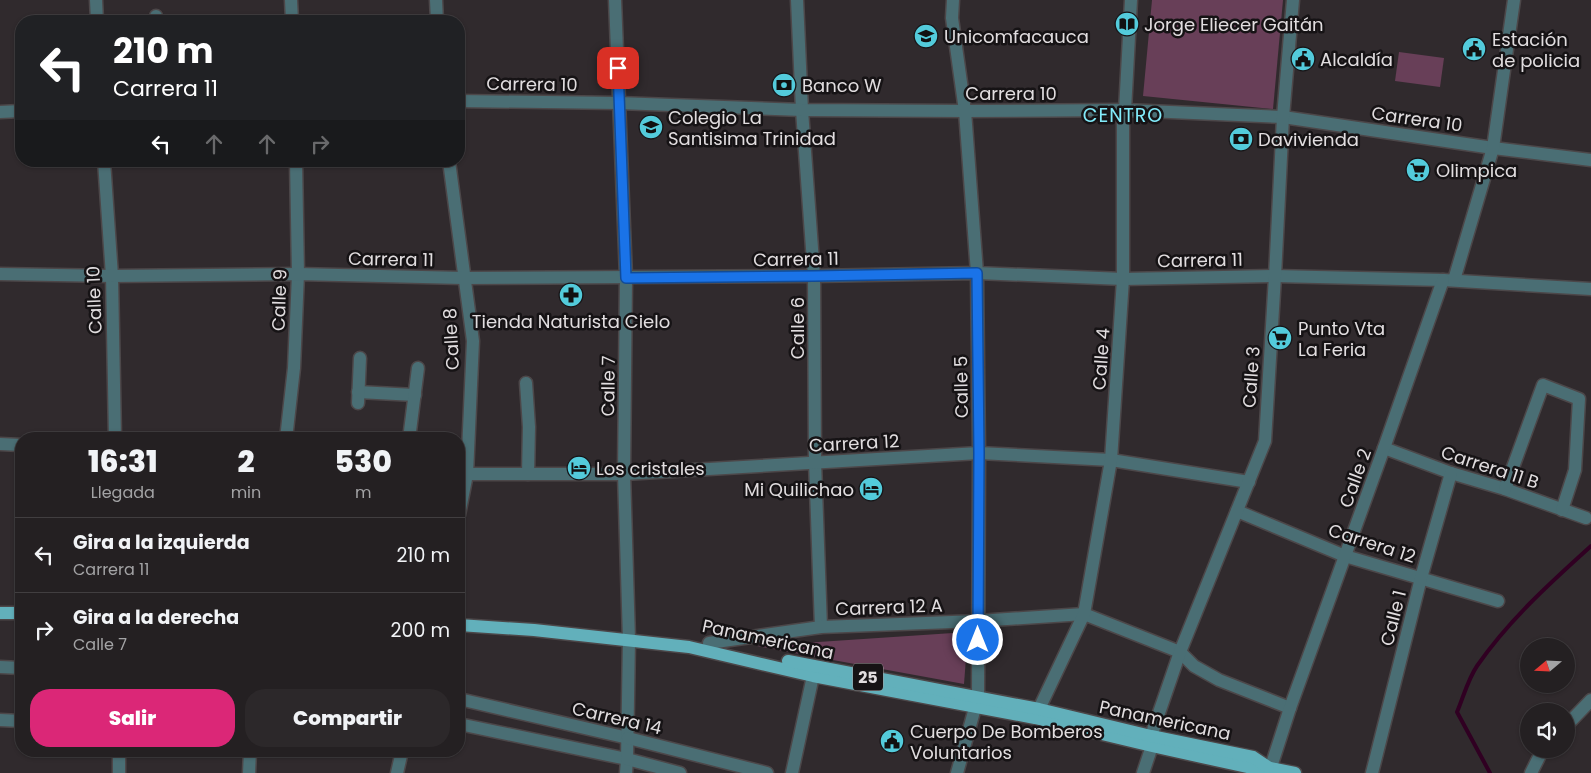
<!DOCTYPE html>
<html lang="es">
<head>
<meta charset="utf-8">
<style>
	body { margin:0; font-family:Poppins,sans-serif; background:#2c282a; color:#f1f3f6; height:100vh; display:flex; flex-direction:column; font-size:19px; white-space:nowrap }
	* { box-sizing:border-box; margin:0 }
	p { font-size:16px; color:#a3a3a5 }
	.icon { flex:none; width:28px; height:28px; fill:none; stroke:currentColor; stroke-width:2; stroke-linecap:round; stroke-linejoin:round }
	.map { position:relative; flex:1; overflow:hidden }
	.side { position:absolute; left:15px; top:432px; width:450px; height:325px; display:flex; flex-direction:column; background:#242022; border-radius:20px; box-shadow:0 1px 4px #0004,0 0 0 1px #413e40 }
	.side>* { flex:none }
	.hud { position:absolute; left:15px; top:15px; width:450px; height:152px; border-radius:20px; box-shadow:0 1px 4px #0004,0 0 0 1px #413e40; background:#202124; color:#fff; overflow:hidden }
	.needle { width:32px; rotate:251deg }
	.controls { position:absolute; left:1520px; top:638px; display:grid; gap:10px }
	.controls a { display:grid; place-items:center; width:55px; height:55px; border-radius:50%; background:#242022; box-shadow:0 1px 4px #0004,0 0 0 1px #413e40; font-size:25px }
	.pin { position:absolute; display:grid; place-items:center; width:42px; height:42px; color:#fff; margin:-21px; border-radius:10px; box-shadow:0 2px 8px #0006 }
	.me { position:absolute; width:55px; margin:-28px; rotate:0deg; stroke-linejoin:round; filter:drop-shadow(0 0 4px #0008) }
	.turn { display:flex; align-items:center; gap:18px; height:105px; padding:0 15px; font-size:22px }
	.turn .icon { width:65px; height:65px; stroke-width:2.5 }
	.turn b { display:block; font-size:35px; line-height:42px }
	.lanes { display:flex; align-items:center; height:48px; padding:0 15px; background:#0003; justify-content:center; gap:25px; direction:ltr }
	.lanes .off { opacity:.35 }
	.eta { display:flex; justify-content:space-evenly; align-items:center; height:85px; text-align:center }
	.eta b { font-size:30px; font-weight:800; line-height:35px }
	.primary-button { display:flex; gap:10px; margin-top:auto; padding:10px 15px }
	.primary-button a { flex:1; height:58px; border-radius:20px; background:#db2777; color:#fff; font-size:20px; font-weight:800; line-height:58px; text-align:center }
	.primary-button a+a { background:#2c282a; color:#f1f3f6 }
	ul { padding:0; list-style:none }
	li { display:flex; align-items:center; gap:15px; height:75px; padding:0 15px; border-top:1px solid #413e40 }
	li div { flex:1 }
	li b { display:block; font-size:19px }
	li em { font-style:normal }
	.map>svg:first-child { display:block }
</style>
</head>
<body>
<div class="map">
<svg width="1591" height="773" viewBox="0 0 1591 773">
	<rect width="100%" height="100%" fill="#302a2d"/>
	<g fill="#683f58">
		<polygon points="1152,0 1283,0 1273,109 1143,96"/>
		<polygon points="1399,52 1444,58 1440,87 1395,81"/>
		<polygon points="968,632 964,684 757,646"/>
	</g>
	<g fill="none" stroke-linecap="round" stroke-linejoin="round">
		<path stroke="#300022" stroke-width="4" d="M1490,773L1457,712C1463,698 1468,679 1477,666C1508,621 1550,583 1591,546"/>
		<g stroke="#4c4749" stroke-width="15">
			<g id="minor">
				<polyline points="291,0 292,21"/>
				<polyline points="436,0 437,21"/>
				<polyline points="797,0 802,110 814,276 815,462 821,627"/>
				<polyline points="953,0 952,18 965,111 977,273 1123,279 1275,276 1443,280 1591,289"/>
				<polyline points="156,21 156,16"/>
				<polyline points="459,101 619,103 802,110 965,111 1125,110 1283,117 1493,148 1591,160"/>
				<polyline points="0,112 21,111"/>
				<polyline points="449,161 473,341 467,474 459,515"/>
				<polyline points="1454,280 1493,148 1514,0"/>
				<polyline points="526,383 529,427 528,474"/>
				<polyline points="358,392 415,395"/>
				<polyline points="358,403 360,358"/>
				<polyline points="286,439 294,368 298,274 296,161"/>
				<polyline points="409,439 418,368"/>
				<polyline points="1384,448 1451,473 1505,489 1586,518"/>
				<polyline points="979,453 1111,460 1249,482"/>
				<polyline points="1505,489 1543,385 1579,399 1575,470 1562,510"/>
				<polyline points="1237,511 1345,556 1498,601"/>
				<polyline points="709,643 821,627 978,621 1084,614 1180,652 1194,666 1219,680 1290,708"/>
				<polyline points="0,667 21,668"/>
				<polyline points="459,699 628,738"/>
				<polyline points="1039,709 1084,614 1111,460 1123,279 1123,115 1125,110 1131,0"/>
				<polyline points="0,720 21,721"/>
				<polyline points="459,724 627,759 626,773"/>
				<polyline points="1566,726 1591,700"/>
				<polyline points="1151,736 1180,652 1265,441 1275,276 1283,117 1293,0"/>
				<polyline points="119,751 119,773"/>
				<polyline points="249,773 250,751"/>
				<polyline points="397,773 402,751"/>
				<polyline points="792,773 813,676"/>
				<polyline points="1143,773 1152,746"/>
				<polyline points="1269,773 1290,708 1384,448 1443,280"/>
				<polyline points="1372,773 1421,578 1451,473"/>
				<polyline points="1531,773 1541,753 1545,749"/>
			</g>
		</g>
		<g stroke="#4c4749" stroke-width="15">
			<g id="tertiary">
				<polyline points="96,0 97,21"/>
				<polyline points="615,0 626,277 624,474 629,639 627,759 680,773"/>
				<polyline points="104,161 112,276 115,439"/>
				<polyline points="0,274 112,276 298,274 463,278 814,276 977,273 979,453 978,697 957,773"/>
				<polyline points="0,444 21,445"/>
				<polyline points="459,474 624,474 979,453"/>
				<polyline points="628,738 767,773"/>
			</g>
		</g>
		<g stroke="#4c4749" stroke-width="15">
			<g id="primary">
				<polyline points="0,613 21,613"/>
				<polyline points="459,625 534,630 689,647 813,676 1035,718 1152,746 1247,767 1270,768 1295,773"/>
				<polyline points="788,661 1039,709 1151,736 1253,757 1268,767"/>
			</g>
		</g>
		<use href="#minor" stroke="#4a6e74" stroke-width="12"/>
		<use href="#tertiary" stroke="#4a6e74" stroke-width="12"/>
		<use href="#primary" stroke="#62b0bb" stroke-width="12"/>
	</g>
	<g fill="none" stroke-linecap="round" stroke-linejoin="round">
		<g stroke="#114b97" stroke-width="12">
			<polyline id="route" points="618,68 626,278 814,276 977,273 979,453 978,640"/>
		</g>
		<use href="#route" stroke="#1a73e8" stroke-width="9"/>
	</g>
	<defs>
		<g id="library-disc" transform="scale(1.25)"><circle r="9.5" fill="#53cbdb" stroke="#161315"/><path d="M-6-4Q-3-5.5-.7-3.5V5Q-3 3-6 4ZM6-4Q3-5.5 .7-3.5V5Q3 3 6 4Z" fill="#111"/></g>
		<g id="university-disc" transform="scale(1.25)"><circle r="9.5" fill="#53cbdb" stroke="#161315"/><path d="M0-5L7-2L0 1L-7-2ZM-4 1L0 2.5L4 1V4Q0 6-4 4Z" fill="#111"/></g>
		<g id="civic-disc" transform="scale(1.25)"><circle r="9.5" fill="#53cbdb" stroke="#161315"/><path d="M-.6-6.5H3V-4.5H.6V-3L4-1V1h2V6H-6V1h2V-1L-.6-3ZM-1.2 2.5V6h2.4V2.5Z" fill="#111"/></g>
		<g id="bank-disc" transform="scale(1.25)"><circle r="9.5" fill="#53cbdb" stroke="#161315"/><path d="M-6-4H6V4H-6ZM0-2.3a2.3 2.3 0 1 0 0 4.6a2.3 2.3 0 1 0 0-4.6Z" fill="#111"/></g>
		<g id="school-disc" transform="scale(1.25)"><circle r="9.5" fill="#53cbdb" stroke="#161315"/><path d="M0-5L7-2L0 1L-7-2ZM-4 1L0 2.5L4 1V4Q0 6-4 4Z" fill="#111"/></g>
		<g id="supermarket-disc" transform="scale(1.25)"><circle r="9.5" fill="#53cbdb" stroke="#161315"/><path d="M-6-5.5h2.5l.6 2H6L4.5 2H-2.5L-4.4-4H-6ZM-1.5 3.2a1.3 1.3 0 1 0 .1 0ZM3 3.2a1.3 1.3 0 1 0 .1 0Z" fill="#111"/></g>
		<g id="pharmacy-disc" transform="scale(1.25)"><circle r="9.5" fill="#53cbdb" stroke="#161315"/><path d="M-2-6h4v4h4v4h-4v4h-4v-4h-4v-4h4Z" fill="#111"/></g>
		<g id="hotel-disc" transform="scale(1.25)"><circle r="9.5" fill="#53cbdb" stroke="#161315"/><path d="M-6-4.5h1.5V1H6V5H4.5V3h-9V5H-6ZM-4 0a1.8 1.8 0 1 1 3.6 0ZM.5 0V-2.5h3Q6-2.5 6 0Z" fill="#111"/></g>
	</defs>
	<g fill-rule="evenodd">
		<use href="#library-disc" x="1127" y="24"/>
		<use href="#university-disc" x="926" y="36"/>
		<use href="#civic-disc" x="1474" y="49"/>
		<use href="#civic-disc" x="1303" y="59"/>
		<use href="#bank-disc" x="784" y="85"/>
		<use href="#school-disc" x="651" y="127"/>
		<use href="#bank-disc" x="1241" y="139"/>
		<use href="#supermarket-disc" x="1418" y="170"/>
		<use href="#pharmacy-disc" x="571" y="295"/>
		<use href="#supermarket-disc" x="1280" y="338"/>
		<use href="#hotel-disc" x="579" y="468"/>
		<use href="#hotel-disc" x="871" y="489"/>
		<use href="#civic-disc" x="892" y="741"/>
	</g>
	<g text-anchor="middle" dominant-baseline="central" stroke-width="5" stroke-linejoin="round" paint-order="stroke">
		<rect fill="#161315" stroke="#a4a0a2" stroke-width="1" x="853" y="663.5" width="30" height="27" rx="4"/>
		<g font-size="16" font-weight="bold" fill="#e1dddf">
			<text x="868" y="677">25</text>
		</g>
		<g font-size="18" fill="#e1dddf" stroke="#161315" text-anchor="start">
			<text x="1144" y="24">Jorge Eliecer Gaitán</text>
			<text x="944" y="36">Unicomfacauca</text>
			<text x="1492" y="39">Estación<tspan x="1492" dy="21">de policia</tspan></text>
			<text x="1320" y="59">Alcaldía</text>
			<text x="802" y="85">Banco W</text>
			<text x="668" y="117">Colegio La<tspan x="668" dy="21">Santisima Trinidad</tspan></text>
			<text x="1258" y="139">Davivienda</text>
			<text x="1436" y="170">Olimpica</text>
			<text x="571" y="321" text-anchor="middle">Tienda Naturista Cielo</text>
			<text x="1298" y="328">Punto Vta<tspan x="1298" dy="21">La Feria</tspan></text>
			<text x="596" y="468">Los cristales</text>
			<text x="854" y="489" text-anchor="end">Mi Quilichao</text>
			<text x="910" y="731">Cuerpo De Bomberos<tspan x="910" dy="21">Voluntarios</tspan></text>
		</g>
		<g font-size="18" fill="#e1dddf" stroke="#161315">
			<text transform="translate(532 84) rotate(1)">Carrera 10</text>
			<text x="1011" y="93">Carrera 10</text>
			<text transform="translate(1417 119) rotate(8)">Carrera 10</text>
			<text transform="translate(391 259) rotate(1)">Carrera 11</text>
			<text transform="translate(796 259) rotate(-1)">Carrera 11</text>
			<text transform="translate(1200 260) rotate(-1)">Carrera 11</text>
			<text transform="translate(94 300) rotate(-92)">Calle 10</text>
			<text transform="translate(279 300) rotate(-88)">Calle 9</text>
			<text transform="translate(797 328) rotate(-90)">Calle 6</text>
			<text transform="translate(451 339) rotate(-93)">Calle 8</text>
			<text transform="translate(1101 359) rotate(-86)">Calle 4</text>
			<text transform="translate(1251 377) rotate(-86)">Calle 3</text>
			<text transform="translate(608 386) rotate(-89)">Calle 7</text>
			<text transform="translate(961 387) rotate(-91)">Calle 5</text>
			<text transform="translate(854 443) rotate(-3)">Carrera 12</text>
			<text transform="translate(1490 467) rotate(18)">Carrera 11 B</text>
			<text transform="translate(1355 478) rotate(-70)">Calle 2</text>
			<text transform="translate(1372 543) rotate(18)">Carrera 12</text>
			<text transform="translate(889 607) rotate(-2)">Carrera 12 A</text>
			<text transform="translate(1393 618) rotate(-76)">Calle 1</text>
			<text transform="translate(768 639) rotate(12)">Panamericana</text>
			<text transform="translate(617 718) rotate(13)">Carrera 14</text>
			<text transform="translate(1165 720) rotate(12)">Panamericana</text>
		</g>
		<g font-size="19" letter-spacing="1" fill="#82ebfa" stroke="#161315">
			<text x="1123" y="115">CENTRO</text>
		</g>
	</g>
</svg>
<div class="controls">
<a><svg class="needle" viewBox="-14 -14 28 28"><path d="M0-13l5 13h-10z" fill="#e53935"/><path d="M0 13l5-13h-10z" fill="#a3a3a5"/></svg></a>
<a><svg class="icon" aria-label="sound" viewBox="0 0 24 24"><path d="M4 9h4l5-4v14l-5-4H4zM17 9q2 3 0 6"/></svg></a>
</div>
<div class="pin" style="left:618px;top:68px;background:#d93025"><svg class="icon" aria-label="arrive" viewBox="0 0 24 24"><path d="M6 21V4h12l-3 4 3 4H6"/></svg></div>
<svg class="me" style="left:978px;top:640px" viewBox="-20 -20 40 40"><circle r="17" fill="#1a73e8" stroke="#fff" stroke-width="3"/><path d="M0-11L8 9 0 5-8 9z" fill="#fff"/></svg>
<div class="hud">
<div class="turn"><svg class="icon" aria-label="left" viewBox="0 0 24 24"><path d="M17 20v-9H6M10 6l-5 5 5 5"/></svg><div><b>210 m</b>Carrera 11</div></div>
<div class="lanes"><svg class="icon" aria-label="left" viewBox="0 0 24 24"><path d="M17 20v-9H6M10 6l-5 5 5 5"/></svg><svg class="icon off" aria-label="ahead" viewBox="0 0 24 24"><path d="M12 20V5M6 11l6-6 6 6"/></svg><svg class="icon off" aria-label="ahead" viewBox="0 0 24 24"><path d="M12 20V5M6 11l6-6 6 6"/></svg><svg class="icon off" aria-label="right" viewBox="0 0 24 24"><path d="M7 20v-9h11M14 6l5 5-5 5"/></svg></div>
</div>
<section class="side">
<div class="eta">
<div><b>16:31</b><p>Llegada</p></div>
<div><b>2</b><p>min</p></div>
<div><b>530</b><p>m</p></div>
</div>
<ul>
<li><svg class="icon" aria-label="left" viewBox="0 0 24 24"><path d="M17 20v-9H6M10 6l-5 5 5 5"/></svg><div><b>Gira a la izquierda</b><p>Carrera 11</p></div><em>210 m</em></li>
<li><svg class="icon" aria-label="right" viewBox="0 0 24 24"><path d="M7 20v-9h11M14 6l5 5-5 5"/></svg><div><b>Gira a la derecha</b><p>Calle 7</p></div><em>200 m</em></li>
</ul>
<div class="primary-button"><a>Salir</a><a>Compartir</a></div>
</section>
</div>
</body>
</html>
